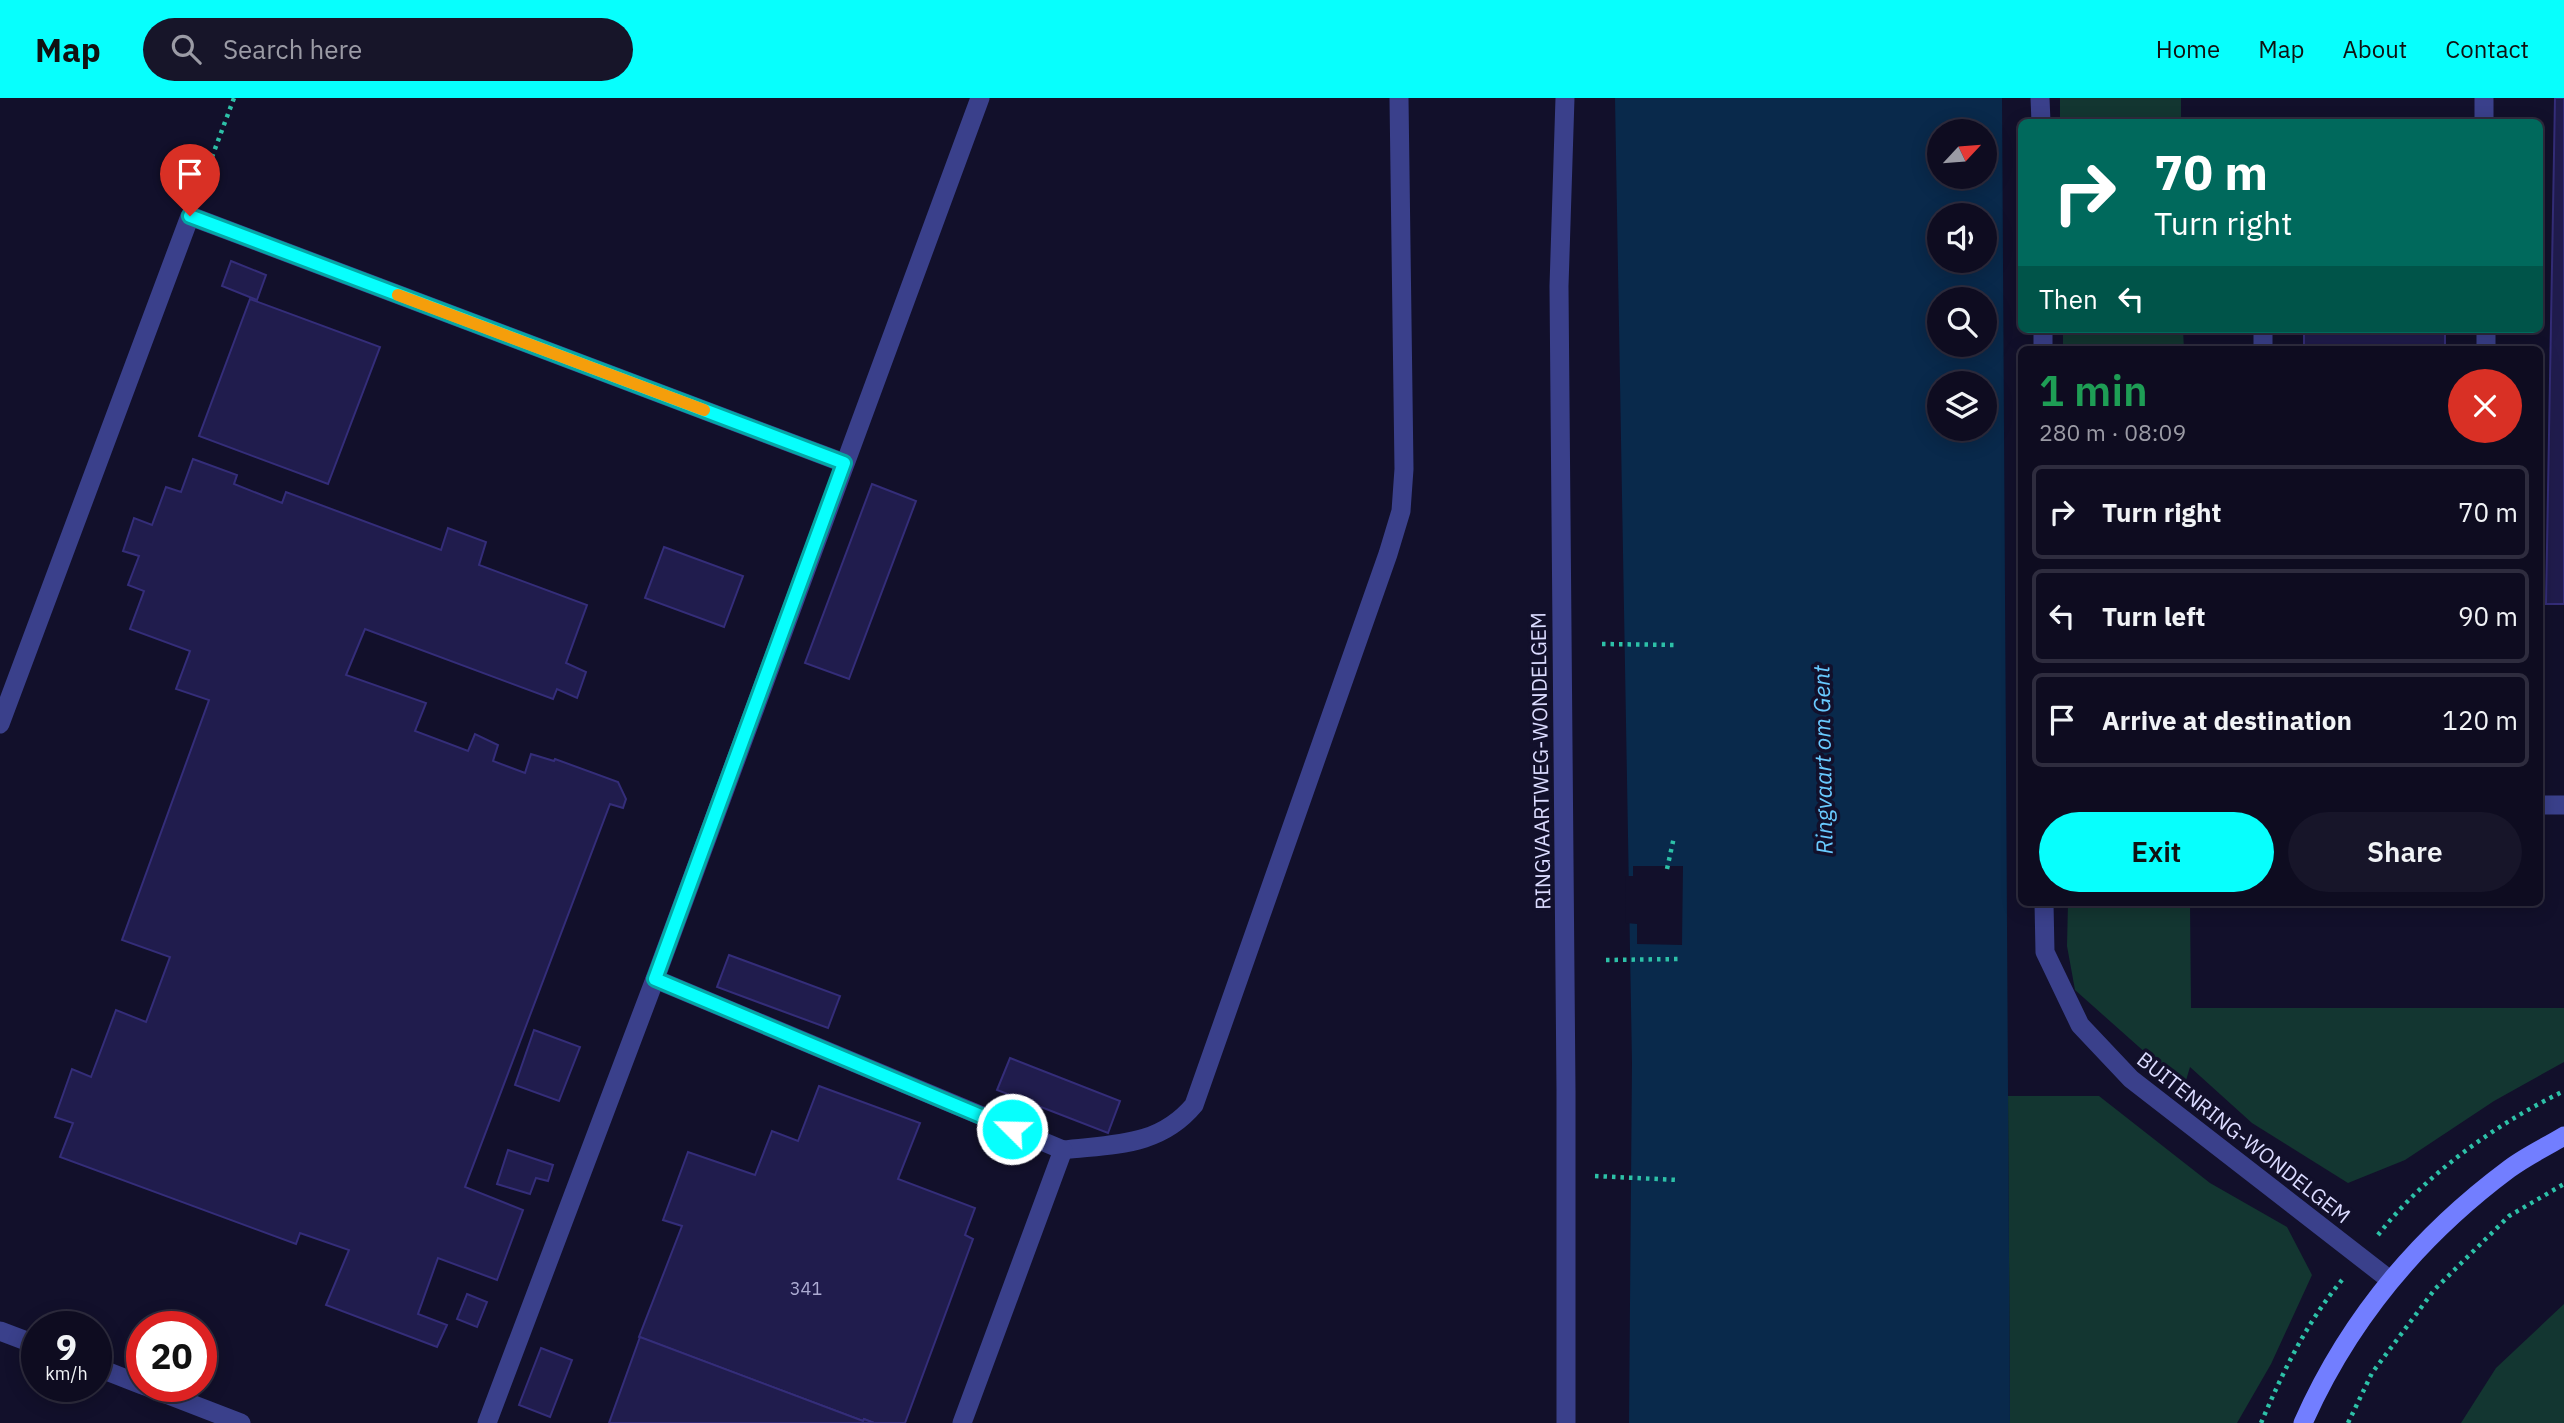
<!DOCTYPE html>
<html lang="en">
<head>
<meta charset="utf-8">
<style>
	body { margin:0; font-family:"IBM Plex Sans",sans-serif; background:#171529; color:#f1f3f6; height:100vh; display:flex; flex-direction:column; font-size:26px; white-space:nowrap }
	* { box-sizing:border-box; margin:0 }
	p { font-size:23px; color:#9b9ba5 }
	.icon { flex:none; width:38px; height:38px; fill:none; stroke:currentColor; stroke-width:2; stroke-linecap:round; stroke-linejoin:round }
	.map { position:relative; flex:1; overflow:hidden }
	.details { position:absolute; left:2018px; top:248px; width:525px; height:560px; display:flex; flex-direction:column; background:#0e0c20; border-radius:10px; box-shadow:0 4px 18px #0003,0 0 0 2px #2e2c3e }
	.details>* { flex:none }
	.top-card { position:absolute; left:2018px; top:21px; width:525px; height:214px; border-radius:10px; box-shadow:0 4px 18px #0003,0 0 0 2px #2e2c3e; background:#00695c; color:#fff; overflow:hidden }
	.needle { width:46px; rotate:64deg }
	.tools { position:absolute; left:1927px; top:21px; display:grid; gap:14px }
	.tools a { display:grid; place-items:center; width:70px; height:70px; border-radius:50%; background:#0e0c20; box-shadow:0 4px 18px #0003,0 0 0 2px #2e2c3e; font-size:35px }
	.speed { position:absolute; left:21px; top:1213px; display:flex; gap:14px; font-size:35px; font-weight:700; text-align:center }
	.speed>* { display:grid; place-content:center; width:91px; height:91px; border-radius:50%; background:#0e0c20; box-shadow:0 4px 18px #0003,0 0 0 2px #2e2c3e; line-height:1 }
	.speed small { font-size:18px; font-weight:400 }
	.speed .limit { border:10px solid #d22; background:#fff; color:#111 }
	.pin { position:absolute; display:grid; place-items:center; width:60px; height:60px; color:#fff; margin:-72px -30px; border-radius:50% 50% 50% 0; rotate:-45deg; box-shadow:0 0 7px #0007 }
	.pin .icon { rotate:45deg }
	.me { position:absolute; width:77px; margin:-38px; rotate:293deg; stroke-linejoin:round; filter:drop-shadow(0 0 5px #0008) }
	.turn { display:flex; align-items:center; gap:24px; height:147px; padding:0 21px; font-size:32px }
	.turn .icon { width:91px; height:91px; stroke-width:2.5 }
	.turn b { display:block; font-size:49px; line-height:60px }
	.then { display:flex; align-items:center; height:66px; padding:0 21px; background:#0003; gap:14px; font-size:26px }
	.round { display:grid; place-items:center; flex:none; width:74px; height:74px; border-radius:37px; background:#171529 }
	.head { display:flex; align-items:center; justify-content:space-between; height:119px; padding:0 21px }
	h1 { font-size:42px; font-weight:600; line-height:52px; color:#1e9e55 }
	.cta { display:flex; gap:14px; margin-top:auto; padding:14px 21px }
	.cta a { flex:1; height:80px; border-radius:42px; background:#07fffd; color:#111; font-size:28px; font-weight:600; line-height:80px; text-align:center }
	.cta a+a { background:#171529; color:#f1f3f6 }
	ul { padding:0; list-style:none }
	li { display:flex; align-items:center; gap:21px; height:94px; margin:0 14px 10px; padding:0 7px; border:4px solid #2e2c3e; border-radius:10px }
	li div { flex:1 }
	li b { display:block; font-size:26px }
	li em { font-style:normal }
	header { display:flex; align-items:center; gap:42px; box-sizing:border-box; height:98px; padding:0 35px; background:#07fffd; color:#111 }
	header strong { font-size:33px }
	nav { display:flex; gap:38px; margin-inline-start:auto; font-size:24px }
	.search { width:490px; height:63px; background:#171529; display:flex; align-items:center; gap:18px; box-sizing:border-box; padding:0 24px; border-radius:38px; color:#9b9ba5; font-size:26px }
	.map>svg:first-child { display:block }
</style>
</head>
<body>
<header>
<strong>Map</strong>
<div class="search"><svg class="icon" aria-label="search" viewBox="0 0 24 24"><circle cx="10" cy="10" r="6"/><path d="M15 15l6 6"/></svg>Search here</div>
<nav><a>Home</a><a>Map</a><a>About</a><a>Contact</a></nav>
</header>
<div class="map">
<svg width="2564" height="1325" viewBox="0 0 2564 1325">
	<rect width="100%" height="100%" fill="#12102b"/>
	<g fill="#133631">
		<rect x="2060" y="0" width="121" height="24"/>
		<polygon points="2063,231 2183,231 2184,252 2063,252"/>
		<polygon points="2068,805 2190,805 2191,910 2564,910 2564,964 2494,1003 2405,1062 2348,1085 2252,1025 2190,969 2184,989 2075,892 2067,848"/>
		<polygon points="2008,998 2099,998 2210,1085 2287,1129 2312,1177 2271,1266 2237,1325 2010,1325"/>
		<polygon points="2564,1206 2564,1325 2461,1325 2496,1270"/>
	</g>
	<path fill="#09294b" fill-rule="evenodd" d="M1615,0H2002L2010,1325H1629L1632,965ZM1939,33H1984V79H1939ZM1939,117H1984V163H1939ZM1939,201H1984V247H1939ZM1939,285H1984V331H1939Z"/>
	<polygon fill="#12102b" points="1633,768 1683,768 1682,847 1637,846 1637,826 1626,825 1625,778 1633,778"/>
	<g fill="#201c4d" stroke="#342d79" stroke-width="2">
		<polygon points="2555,0 2564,0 2564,506 2546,506"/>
		<polygon points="231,163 266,177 257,202 222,188"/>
		<polygon points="250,201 380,249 328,386 199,338"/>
		<rect x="2304" y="231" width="141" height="21"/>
		<polygon points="193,361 237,377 234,386 282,405 286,394 441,452 448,430 486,444 479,467 587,507 566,565 586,574 577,600 557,591 553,601 365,531 346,577 426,605 415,633 468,653 475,636 498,647 493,663 525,675 531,656 554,663 555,661 618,684 626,701 623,710 610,706 465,1089 523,1112 497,1182 438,1160 418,1216 447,1227 437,1249 326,1207 349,1152 300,1135 296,1146 60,1059 73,1025 55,1019 72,971 91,979 116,912 146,924 170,859 122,842 209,602 176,591 190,553 130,531 144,493 128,487 139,458 123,453 134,420 152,427 166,389 181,394"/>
		<polygon points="872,386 916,403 849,581 805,565"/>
		<polygon points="664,449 743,478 724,529 645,500"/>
		<polygon points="729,857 840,898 828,930 717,889"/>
		<polygon points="534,932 580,949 559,1003 515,987"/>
		<polygon points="1010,960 1120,1003 1108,1035 997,992"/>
		<polygon points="819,988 920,1025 898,1081 975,1110 965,1137 973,1141 905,1325 874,1325 864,1321 863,1323 639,1239 682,1128 663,1122 688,1054 755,1077 772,1033 798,1043"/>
		<polygon points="508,1052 553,1067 548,1083 536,1080 530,1096 497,1086"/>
		<polygon points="467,1196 487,1204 477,1229 457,1221"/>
		<polygon points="640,1239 863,1323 864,1321 874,1325 609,1325"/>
		<polygon points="541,1250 572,1262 550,1319 519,1307"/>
	</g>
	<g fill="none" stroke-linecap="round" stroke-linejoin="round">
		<g stroke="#2dc1a8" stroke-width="4.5" stroke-dasharray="3.5 5" stroke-linecap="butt">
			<polyline points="200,91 234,0"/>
			<polyline points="1602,546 1678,547"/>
			<polyline points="1667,771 1674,739"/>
			<polyline points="1606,862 1679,861"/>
			<polyline points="1595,1078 1678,1082"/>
			<path d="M2378,1137C2426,1076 2494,1027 2564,993"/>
			<path d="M2261,1325C2283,1274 2306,1225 2342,1182"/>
			<polyline points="2348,1325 2372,1275 2435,1191 2509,1118 2564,1086"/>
		</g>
		<g stroke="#3a408b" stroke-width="19">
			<polyline points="2484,0 2484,24"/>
			<polyline points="2263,231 2263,252"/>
			<polyline points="2486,231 2486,252"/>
			<polyline points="0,626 190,118 844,365"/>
			<polyline points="2539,707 2564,707"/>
			<path d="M1063,1052C1113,1046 1159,1049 1194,1007L1388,456L1401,413L1404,371L1399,0"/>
			<polyline points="0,1233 37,1247"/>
			<polyline points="96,1269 142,1287"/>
			<polyline points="145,1288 241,1325"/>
			<polyline points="487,1325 655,881"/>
			<polyline points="962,1325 1063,1052 655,881 980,0"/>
		</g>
		<g stroke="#3a408b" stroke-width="19">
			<polyline points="1565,0 1559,188 1566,993 1566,1325"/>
			<polyline points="2040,0 2041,24"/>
			<polyline points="2043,231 2043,252"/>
			<polyline points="2044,805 2045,854 2080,927 2131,981 2390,1182"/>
		</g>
		<path stroke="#727eff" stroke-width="19" d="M2303,1325C2349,1221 2419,1138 2509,1071C2526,1058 2546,1049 2564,1038"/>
	</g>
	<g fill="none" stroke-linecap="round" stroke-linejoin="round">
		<g stroke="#05a6a4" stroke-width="18">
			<polyline id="route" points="190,118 844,365 655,881 1012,1031"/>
		</g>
		<use href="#route" stroke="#07fffd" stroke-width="12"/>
		<polyline stroke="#f59e0b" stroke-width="12" points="398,197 704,312"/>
	</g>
	<g text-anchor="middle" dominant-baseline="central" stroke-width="7" stroke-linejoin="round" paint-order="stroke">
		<g font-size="18" fill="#acabd2">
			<text x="806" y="1190">341</text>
		</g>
		<g font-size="21" fill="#dbdbff" stroke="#12102b">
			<text transform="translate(1540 663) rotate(-91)">RINGVAARTWEG-WONDELGEM</text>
			<text transform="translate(2244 1039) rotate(38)">BUITENRING-WONDELGEM</text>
		</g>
		<g font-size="23" font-style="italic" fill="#69caff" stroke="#12102b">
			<text transform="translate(1822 662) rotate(-91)">Ringvaart om Gent</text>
		</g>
	</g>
</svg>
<div class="tools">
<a><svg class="needle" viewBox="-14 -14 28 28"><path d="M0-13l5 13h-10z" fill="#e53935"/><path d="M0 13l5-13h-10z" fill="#9b9ba5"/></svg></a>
<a><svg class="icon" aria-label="sound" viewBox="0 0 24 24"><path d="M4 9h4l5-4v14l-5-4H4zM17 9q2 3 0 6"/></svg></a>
<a><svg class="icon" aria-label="search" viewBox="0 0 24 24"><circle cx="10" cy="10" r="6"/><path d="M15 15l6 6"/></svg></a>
<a><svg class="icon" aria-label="layers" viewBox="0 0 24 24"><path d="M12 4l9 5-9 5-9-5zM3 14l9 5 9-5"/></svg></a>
</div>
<div class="speed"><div>9<small>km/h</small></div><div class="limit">20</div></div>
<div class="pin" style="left:190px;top:118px;background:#d93025"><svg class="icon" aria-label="arrive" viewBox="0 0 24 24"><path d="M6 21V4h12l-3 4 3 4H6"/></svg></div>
<svg class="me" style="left:1012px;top:1031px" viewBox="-20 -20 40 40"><circle r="17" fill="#07fffd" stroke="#fff" stroke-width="3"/><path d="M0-11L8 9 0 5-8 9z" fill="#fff"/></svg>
<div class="top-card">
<div class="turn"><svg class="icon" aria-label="right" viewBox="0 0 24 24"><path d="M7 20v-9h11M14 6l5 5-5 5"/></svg><div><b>70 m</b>Turn right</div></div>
<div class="then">Then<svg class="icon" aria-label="left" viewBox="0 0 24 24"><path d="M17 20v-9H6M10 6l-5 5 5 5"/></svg></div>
</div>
<section class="details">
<div class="head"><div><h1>1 min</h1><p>280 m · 08:09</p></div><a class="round" style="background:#d93025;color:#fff"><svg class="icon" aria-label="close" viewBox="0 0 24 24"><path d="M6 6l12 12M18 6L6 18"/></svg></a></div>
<ul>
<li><svg class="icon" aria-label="right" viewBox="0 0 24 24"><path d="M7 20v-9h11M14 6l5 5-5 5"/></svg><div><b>Turn right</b></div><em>70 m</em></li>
<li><svg class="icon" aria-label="left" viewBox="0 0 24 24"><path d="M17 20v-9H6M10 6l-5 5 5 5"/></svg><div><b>Turn left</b></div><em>90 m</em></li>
<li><svg class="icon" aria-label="arrive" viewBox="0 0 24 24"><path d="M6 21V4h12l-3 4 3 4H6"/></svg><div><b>Arrive at destination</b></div><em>120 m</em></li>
</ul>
<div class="cta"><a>Exit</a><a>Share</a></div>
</section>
</div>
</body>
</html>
